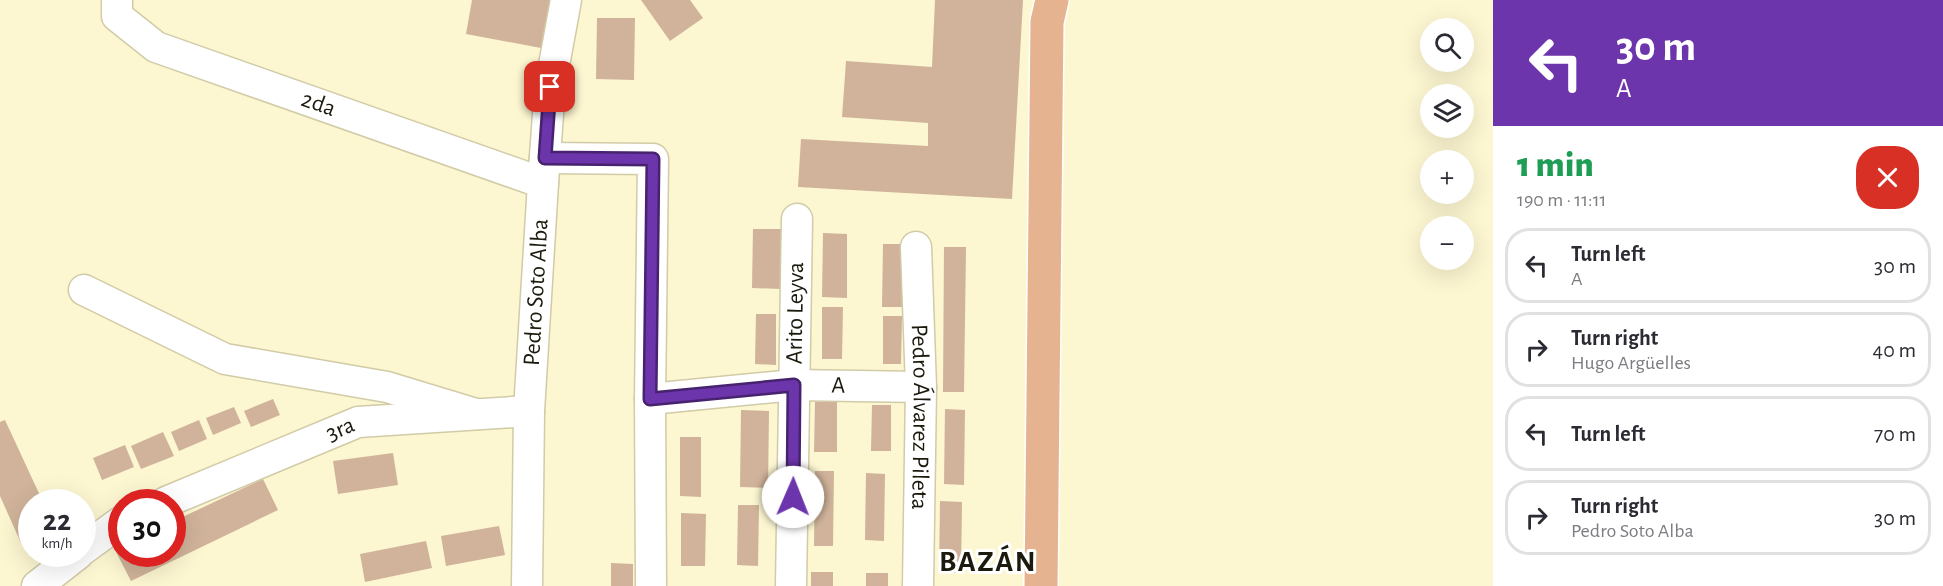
<!DOCTYPE html>
<html lang="en">
<head>
<meta charset="utf-8">
<style>
	body { margin:0; font-family:"Alegreya Sans",sans-serif; background:#f2f2f3; color:#2b2b33; height:100vh; display:flex; flex-direction:column; font-size:22px; white-space:nowrap }
	* { box-sizing:border-box; margin:0 }
	p { font-size:20px; color:#7c7c81 }
	.icon { flex:none; width:33px; height:33px; fill:none; stroke:currentColor; stroke-width:2; stroke-linecap:round; stroke-linejoin:round }
	.map { position:relative; flex:1; overflow:hidden }
	.drawer { display:flex; flex-direction:column; background:#fff; width:450px }
	.drawer>* { flex:none }
	.top-card { background:#6d35ab; color:#fff; overflow:hidden }
	.buttons { position:absolute; left:1420px; top:18px; display:grid; gap:12px }
	.buttons a { display:grid; place-items:center; width:54px; height:54px; border-radius:50%; background:#fff; box-shadow:0 6px 24px #0002; font-size:30px }
	.speed { position:absolute; left:18px; top:489px; display:flex; gap:12px; font-size:30px; font-weight:700; text-align:center }
	.speed>* { display:grid; place-content:center; width:78px; height:78px; border-radius:50%; background:#fff; box-shadow:0 6px 24px #0002; line-height:1 }
	.speed small { font-size:15px; font-weight:400 }
	.speed .limit { border:9px solid #d22; background:#fff; color:#111 }
	.pin { position:absolute; display:grid; place-items:center; width:51px; height:51px; color:#fff; margin:-26px; border-radius:12px; box-shadow:0 3px 9px #0006 }
	.me { position:absolute; width:66px; margin:-33px; rotate:1deg; stroke-linejoin:round; filter:drop-shadow(0 0 4px #0008) }
	.turn { display:flex; align-items:center; gap:21px; height:126px; padding:0 24px; font-size:27px }
	.turn .icon { width:78px; height:78px; stroke-width:2.5 }
	.turn b { display:block; font-size:42px; line-height:51px }
	.round { display:grid; place-items:center; flex:none; width:63px; height:63px; border-radius:24px; background:#f2f2f3 }
	.headline { display:flex; align-items:center; justify-content:space-between; height:102px; padding:0 24px }
	h1 { font-size:36px; font-weight:800; line-height:45px; color:#1e9e55 }
	ul { padding:0; list-style:none }
	li { display:flex; align-items:center; gap:18px; height:75px; margin:0 12px 9px; padding:0 12px; border:3px solid #e1e1e2; border-radius:24px }
	li div { flex:1 }
	li b { display:block; font-size:22px }
	li em { font-style:normal }
	main { display:flex; flex:1; min-height:0 }
	.map>svg:first-child { display:block }
</style>
</head>
<body>
<main>
<div class="map">
<svg width="1493" height="586" viewBox="0 0 1493 586">
	<rect width="100%" height="100%" fill="#fcf6d1"/>
	<g fill="#d0b39a">
		<polygon points="472,0 550,0 541,48 466,34"/>
		<polygon points="641,0 690,0 703,18 670,41"/>
		<polygon points="935,0 1023,0 1012,199 798,187 801,139 928,146 928,123 842,117 846,61 932,67"/>
		<polygon points="597,18 635,18 634,80 596,79"/>
		<polygon points="753,229 781,229 781,289 752,288"/>
		<polygon points="823,233 847,234 847,298 822,297"/>
		<polygon points="883,244 902,244 902,307 882,307"/>
		<polygon points="944,247 966,247 964,392 943,392"/>
		<polygon points="822,307 843,307 842,359 822,359"/>
		<polygon points="756,314 776,314 776,365 755,364"/>
		<polygon points="883,316 902,316 901,364 883,364"/>
		<polygon points="273,399 280,415 251,427 244,411"/>
		<polygon points="815,402 837,402 837,452 814,452"/>
		<polygon points="872,405 891,405 891,451 871,451"/>
		<polygon points="234,407 241,423 213,435 206,418"/>
		<polygon points="945,409 965,410 964,485 944,484"/>
		<polygon points="741,410 769,411 768,488 740,487"/>
		<polygon points="5,420 43,502 32,502 32,538 21,543 0,496 0,422"/>
		<polygon points="199,420 207,439 179,451 171,432"/>
		<polygon points="163,432 174,456 141,469 131,446"/>
		<polygon points="680,437 701,437 701,497 680,496"/>
		<polygon points="125,445 134,467 102,480 93,458"/>
		<polygon points="393,453 398,485 338,494 333,461"/>
		<polygon points="815,471 834,471 833,546 814,546"/>
		<polygon points="866,473 885,474 884,541 865,540"/>
		<polygon points="263,479 278,510 131,581 115,550 122,547 122,554 172,554 172,522"/>
		<polygon points="940,501 962,502 961,573 939,573"/>
		<polygon points="738,505 759,505 758,566 737,565"/>
		<polygon points="681,513 706,514 705,566 681,566"/>
		<polygon points="499,526 505,555 446,566 441,536"/>
		<polygon points="426,541 432,568 365,582 360,554"/>
		<polygon points="611,563 633,564 633,586 611,586"/>
		<rect x="811" y="572" width="22" height="14"/>
		<rect x="866" y="573" width="22" height="13"/>
	</g>
	<g fill="none" stroke-linecap="round" stroke-linejoin="round">
		<g stroke="#d1cba7" stroke-width="33">
			<g id="minor">
				<path id="s1" d="M117,0V16L156,47L543,183"/>
				<polyline points="545,158 653,159 650,399 651,586"/>
				<path id="s2" d="M916,247L921,387L918,586"/>
				<polyline points="84,290 225,359 387,387 476,414"/>
				<path id="s3" d="M650,399L794,385L921,387"/>
				<path id="s4" d="M166,502L358,422L529,411"/>
				<polyline points="82,550 122,521"/>
				<polyline points="37,586 78,554"/>
				<path id="s5" d="M527,586L529,411L543,183L550,87L566,0"/>
				<path id="s6" d="M791,586L797,219"/>
			</g>
		</g>
		<g stroke="#fff" stroke-width="36">
			<polyline id="major" points="1041,586 1047,22 1052,0"/>
		</g>
		<use href="#minor" stroke="#fff" stroke-width="30"/>
		<use href="#major" stroke="#e6b391" stroke-width="33"/>
	</g>
	<g fill="none" stroke-linecap="round" stroke-linejoin="round">
		<g stroke="#47226f" stroke-width="15">
			<polyline id="route" points="550,87 545,158 653,159 650,399 794,385 793,497"/>
		</g>
		<use href="#route" stroke="#6d35ab" stroke-width="10"/>
	</g>
	<g text-anchor="middle" dominant-baseline="central" stroke-width="6" stroke-linejoin="round" paint-order="stroke">
		<g font-size="24" fill="#1c1a0d" stroke="#fff">
			<text stroke="none"><textPath href="#s1" startOffset="238">2da</textPath></text>
			<text stroke="none"><textPath href="#s5" startOffset="294">Pedro Soto Alba</textPath></text>
			<text stroke="none"><textPath href="#s6" startOffset="273">Arito Leyva</textPath></text>
			<text stroke="none"><textPath href="#s3" startOffset="189">A</textPath></text>
			<text stroke="none"><textPath href="#s2" startOffset="170">Pedro Álvarez Pileta</textPath></text>
			<text stroke="none"><textPath href="#s4" startOffset="189">3ra</textPath></text>
		</g>
		<g font-size="30" font-weight="bold" letter-spacing="1.5" fill="#1c1a0d" stroke="#fff">
			<text x="988" y="562">BAZÁN</text>
		</g>
	</g>
</svg>
<div class="buttons">
<a><svg class="icon" aria-label="search" viewBox="0 0 24 24"><circle cx="10" cy="10" r="6"/><path d="M15 15l6 6"/></svg></a>
<a><svg class="icon" aria-label="layers" viewBox="0 0 24 24"><path d="M12 4l9 5-9 5-9-5zM3 14l9 5 9-5"/></svg></a>
<a>+</a>
<a>−</a>
</div>
<div class="speed"><div>22<small>km/h</small></div><div class="limit">30</div></div>
<div class="pin" style="left:550px;top:87px;background:#d93025"><svg class="icon" aria-label="arrive" viewBox="0 0 24 24"><path d="M6 21V4h12l-3 4 3 4H6"/></svg></div>
<svg class="me" style="left:793px;top:497px" viewBox="-20 -20 40 40"><circle r="19" fill="#fff"/><path d="M0-13L10 11 0 6-10 11z" fill="#6d35ab"/></svg>
</div>
<section class="drawer">
<div class="top-card">
<div class="turn"><svg class="icon" aria-label="left" viewBox="0 0 24 24"><path d="M17 20v-9H6M10 6l-5 5 5 5"/></svg><div><b>30 m</b>A</div></div>
</div>
<div class="headline"><div><h1>1 min</h1><p>190 m · 11:11</p></div><a class="round" style="background:#d93025;color:#fff"><svg class="icon" aria-label="close" viewBox="0 0 24 24"><path d="M6 6l12 12M18 6L6 18"/></svg></a></div>
<ul>
<li><svg class="icon" aria-label="left" viewBox="0 0 24 24"><path d="M17 20v-9H6M10 6l-5 5 5 5"/></svg><div><b>Turn left</b><p>A</p></div><em>30 m</em></li>
<li><svg class="icon" aria-label="right" viewBox="0 0 24 24"><path d="M7 20v-9h11M14 6l5 5-5 5"/></svg><div><b>Turn right</b><p>Hugo Argüelles</p></div><em>40 m</em></li>
<li><svg class="icon" aria-label="left" viewBox="0 0 24 24"><path d="M17 20v-9H6M10 6l-5 5 5 5"/></svg><div><b>Turn left</b></div><em>70 m</em></li>
<li><svg class="icon" aria-label="right" viewBox="0 0 24 24"><path d="M7 20v-9h11M14 6l5 5-5 5"/></svg><div><b>Turn right</b><p>Pedro Soto Alba</p></div><em>30 m</em></li>
</ul>
</section>
</main>
</body>
</html>
